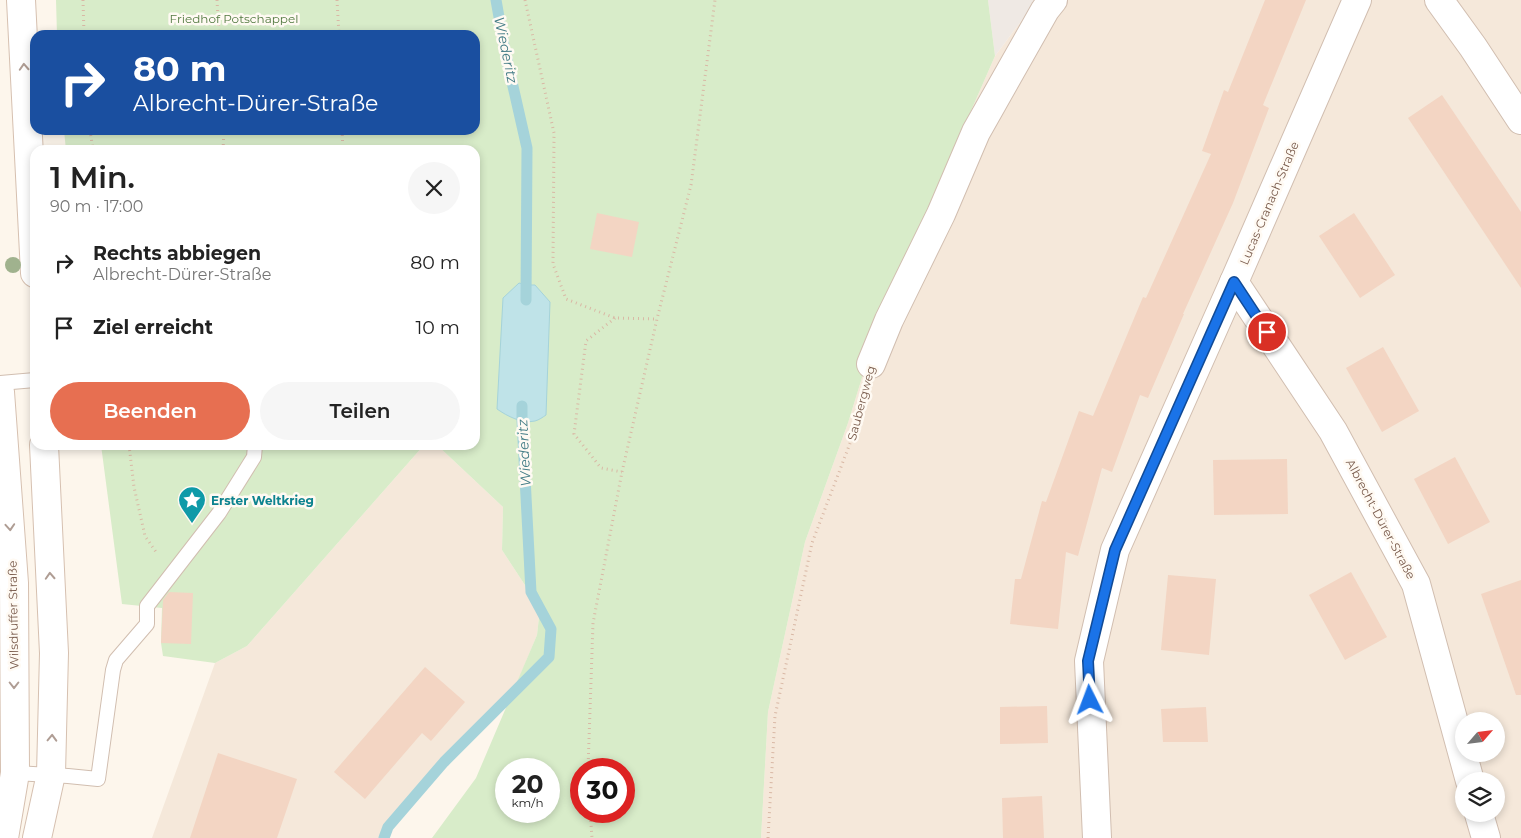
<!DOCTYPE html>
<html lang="de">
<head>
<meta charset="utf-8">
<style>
	body { margin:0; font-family:Montserrat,sans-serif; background:#f6f6f6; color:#222; height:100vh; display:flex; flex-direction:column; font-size:19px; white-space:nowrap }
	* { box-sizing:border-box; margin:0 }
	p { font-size:16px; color:#767676 }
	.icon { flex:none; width:28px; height:28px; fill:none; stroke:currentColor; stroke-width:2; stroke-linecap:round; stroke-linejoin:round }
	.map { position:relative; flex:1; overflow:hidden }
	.drawer { position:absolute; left:30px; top:145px; width:450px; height:305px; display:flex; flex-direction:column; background:#fff; border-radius:15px; box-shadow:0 2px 8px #0003 }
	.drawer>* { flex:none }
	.top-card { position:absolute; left:30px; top:30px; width:450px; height:105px; border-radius:15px; box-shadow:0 2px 8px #0003; background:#1a4fa0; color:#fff; overflow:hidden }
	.needle { width:32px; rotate:62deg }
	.buttons { position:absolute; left:1455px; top:712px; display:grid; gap:10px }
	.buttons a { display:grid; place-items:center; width:50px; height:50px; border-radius:50%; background:#fff; box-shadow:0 2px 8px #0003; font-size:25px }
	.speed { position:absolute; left:495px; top:758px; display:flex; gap:10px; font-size:25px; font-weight:700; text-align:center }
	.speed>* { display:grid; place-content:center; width:65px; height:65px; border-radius:50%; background:#fff; box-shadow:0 2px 8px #0003; line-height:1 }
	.speed small { font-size:12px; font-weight:400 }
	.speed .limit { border:8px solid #d22; background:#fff; color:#111 }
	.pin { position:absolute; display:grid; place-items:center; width:42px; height:42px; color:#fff; margin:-21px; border:2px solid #fff; border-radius:50%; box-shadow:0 1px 5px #0007 }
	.me { position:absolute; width:55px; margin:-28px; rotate:357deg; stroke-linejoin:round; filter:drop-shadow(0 0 4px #0008) }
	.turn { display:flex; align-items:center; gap:18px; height:105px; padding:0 20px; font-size:22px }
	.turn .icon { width:65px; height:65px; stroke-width:2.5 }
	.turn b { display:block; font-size:35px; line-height:42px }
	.round { display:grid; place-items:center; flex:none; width:52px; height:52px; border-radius:26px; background:#f6f6f6 }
	.summary { display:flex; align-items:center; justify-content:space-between; height:85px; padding:0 20px }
	h1 { font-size:30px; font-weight:600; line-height:38px }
	.cta { display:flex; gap:10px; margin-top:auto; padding:10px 20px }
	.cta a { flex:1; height:58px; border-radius:30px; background:#e76f51; color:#fff; font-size:20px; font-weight:600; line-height:58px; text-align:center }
	.cta a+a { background:#f6f6f6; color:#222 }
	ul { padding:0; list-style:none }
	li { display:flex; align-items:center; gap:15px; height:65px; padding:0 20px }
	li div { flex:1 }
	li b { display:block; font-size:19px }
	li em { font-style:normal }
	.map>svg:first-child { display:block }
</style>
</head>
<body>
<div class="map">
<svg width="1521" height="838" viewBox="0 0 1521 838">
	<rect width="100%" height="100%" fill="#fdf6ec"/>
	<g fill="#f5e8da" fill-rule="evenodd">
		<path d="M1037,0H1521V838H761L768,712L805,542L848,423L881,316L995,56ZM1464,721H1496V754H1464ZM1464,781H1496V814H1464Z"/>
		<polygon points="424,445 437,445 503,507 502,550 540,608 537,635 517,683 444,762 388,827 385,838 152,838 215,663 247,646"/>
	</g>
	<polygon fill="#efe9e4" points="988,0 1037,0 995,56"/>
	<g fill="#d8ecc9" fill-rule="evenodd">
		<path d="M56,0H988L995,56L881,316L848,423L805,542L768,712L761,838H432L476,778L537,635L540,608L502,550L503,507L437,445H475V150H66L64,130H475V35H57ZM506,769H549V811H506ZM581,769H624V811H581Z"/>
		<polygon points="101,445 424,445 247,646 215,663 163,656 161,643 162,608 122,604"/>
	</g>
	<path fill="#bfe3e8" stroke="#a5d3da" d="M519,283L527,285H535L550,302L546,415C543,417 539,420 535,421C522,424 507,416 497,409L503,298Z"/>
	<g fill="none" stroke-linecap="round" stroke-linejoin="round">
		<g stroke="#a5d3da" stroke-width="11">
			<polyline points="496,0 505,51 527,148 526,300"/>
			<polyline points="384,838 388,827 444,762 549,657 551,629 531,592 522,420 522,406"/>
		</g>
	</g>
	<g fill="#f3d5c3">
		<polygon points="1265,0 1306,0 1263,105 1269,108 1233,203 1183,314 1184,314 1148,398 1140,395 1112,472 1102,468 1078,556 1066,552 1058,629 1010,624 1015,579 1021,579 1042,501 1046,502 1079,411 1093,416 1143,297 1146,298 1211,154 1202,151 1224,90 1228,92"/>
		<polygon points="1442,95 1521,212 1521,288 1408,118"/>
		<polygon points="597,213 639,222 632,257 590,249"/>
		<polygon points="1354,213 1395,275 1360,298 1319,236"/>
		<polygon points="1383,347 1419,411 1382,432 1346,368"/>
		<polygon points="1455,457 1490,522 1448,544 1414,479"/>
		<polygon points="1287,459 1288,514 1214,515 1213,460"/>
		<polygon points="1351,572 1387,637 1345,660 1309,595"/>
		<polygon points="1168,575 1216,579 1209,655 1161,650"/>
		<polygon points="1521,580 1521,695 1516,695 1481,594"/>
		<polygon points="169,592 193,593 191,644 161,643 163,600"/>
		<polygon points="425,667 465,702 431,741 422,733 365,799 334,772"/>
		<polygon points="1047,706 1048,743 1000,744 1000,707"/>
		<polygon points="1206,707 1208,742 1163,742 1161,709"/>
		<polygon points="218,753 297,779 277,838 190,838"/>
		<polygon points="1042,796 1044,838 1003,838 1002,798"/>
	</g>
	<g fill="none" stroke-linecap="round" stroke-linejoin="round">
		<g stroke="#d1beb0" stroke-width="16">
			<g id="lane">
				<polyline points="0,383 35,380"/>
				<polyline points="15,773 68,776 98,779 113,670 116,660 147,624 147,606 219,513 254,457 255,445"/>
			</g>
		</g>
		<g stroke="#d1beb0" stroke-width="30">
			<g id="street">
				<polyline points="1439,0 1473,47 1521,120"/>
				<polyline points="1234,282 1333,431 1416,584 1470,781"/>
				<polyline points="871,364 889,320 941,214 976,132 1045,10 1053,0"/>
				<polyline points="1479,814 1486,838"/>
				<polyline points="1097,838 1089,661 1115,550 1234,282 1357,0"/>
			</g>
		</g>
		<g stroke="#d6c0b0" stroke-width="30">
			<g id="secondary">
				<polyline points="21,0 35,273"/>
				<polyline points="0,392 14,583 15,773 4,838"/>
				<polyline points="37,838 51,774 54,653 44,445"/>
			</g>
		</g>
		<g stroke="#d9b8a5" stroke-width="3" stroke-dasharray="1 4" stroke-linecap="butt">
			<polyline points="83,0 84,35"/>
			<polyline points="217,0 219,35"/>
			<polyline points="337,0 339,35"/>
			<polyline points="525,0 554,133 553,264 566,299 615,318 657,319"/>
			<polyline points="90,130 93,150"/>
			<polyline points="342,130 343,150"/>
			<polyline points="223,150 224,130"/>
			<polyline points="615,318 586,341 574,434 601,468 622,472"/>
			<polyline points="129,445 134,487 145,536 156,552"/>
			<polyline points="588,769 593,623 622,472 657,319 691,185 715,0"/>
			<polyline points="590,811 592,838"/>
			<polyline points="768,838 775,716 812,543 857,425 863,397"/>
		</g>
		<use href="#lane" stroke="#fff" stroke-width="14"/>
		<use href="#street" stroke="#fff" stroke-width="28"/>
		<use href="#secondary" stroke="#fff" stroke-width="28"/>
	</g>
	<circle fill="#a0b28e" cx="13" cy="265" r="8"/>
	<defs><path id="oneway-chevron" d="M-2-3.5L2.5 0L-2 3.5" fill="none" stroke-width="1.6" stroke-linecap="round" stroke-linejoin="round" transform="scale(1.25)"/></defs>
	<g stroke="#af9d94">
		<use href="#oneway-chevron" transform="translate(24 67) rotate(-93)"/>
		<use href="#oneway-chevron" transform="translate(10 527) rotate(86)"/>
		<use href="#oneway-chevron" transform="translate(50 576) rotate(-93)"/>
		<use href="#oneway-chevron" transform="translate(14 685) rotate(90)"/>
		<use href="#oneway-chevron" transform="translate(52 738) rotate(-88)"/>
	</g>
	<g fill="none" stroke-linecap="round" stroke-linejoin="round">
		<g stroke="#114b97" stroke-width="12">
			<polyline id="route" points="1090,700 1088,661 1115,550 1234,282 1267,332"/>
		</g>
		<use href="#route" stroke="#1a73e8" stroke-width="9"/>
	</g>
	<defs>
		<g id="sight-pin" transform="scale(1.4375)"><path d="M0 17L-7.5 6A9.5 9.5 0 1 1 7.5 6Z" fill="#0f9aa8" stroke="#fffaf3"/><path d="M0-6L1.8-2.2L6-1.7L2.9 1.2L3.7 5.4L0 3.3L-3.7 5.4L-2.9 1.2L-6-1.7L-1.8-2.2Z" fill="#fff"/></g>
	</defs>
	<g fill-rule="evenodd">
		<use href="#sight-pin" x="192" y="500"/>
	</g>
	<g text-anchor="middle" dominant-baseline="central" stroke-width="5" stroke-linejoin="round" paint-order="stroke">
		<g font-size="12" fill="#537a41" stroke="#fffaf3">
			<text x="234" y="18">Friedhof Potschappel</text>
		</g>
		<g font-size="12" fill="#7a5c4d" stroke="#fffaf3">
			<text transform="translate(1269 203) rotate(-67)">Lucas-Cranach-Straße</text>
			<text transform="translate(861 403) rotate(-75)">Saubergweg</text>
			<text transform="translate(1381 519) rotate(62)">Albrecht-Dürer-Straße</text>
			<text transform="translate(13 615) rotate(-91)">Wilsdruffer Straße</text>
		</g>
		<g font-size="12" font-weight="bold" fill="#0d838f" stroke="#fffaf3" text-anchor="start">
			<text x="211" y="500">Erster Weltkrieg</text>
		</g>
		<g font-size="14" font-style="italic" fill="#437c86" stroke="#fffaf3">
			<text transform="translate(506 50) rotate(78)">Wiederitz</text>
			<text transform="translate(524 453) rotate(-93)">Wiederitz</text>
		</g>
	</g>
</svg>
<div class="buttons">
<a><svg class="needle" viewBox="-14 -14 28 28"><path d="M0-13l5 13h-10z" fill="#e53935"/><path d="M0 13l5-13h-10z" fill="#767676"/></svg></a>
<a><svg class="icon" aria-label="layers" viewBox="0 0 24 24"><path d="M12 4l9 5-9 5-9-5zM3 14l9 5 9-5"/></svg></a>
</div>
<div class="speed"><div>20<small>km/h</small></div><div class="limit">30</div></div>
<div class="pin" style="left:1267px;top:332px;background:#d93025"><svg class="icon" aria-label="arrive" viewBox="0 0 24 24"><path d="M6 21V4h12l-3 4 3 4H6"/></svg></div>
<svg class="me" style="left:1090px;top:700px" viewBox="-20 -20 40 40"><path d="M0-17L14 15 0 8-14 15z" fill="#1a73e8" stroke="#fff" stroke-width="4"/></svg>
<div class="top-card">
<div class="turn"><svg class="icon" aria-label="right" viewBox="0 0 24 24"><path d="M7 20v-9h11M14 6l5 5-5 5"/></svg><div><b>80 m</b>Albrecht-Dürer-Straße</div></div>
</div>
<section class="drawer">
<div class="summary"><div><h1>1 Min.</h1><p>90 m · 17:00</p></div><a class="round"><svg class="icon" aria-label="close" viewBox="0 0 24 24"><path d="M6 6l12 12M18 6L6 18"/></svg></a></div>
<ul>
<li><svg class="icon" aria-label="right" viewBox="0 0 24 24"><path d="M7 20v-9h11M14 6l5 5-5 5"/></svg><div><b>Rechts abbiegen</b><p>Albrecht-Dürer-Straße</p></div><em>80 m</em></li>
<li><svg class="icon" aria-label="arrive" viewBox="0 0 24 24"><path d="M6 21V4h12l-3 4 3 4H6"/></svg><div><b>Ziel erreicht</b></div><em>10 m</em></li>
</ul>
<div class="cta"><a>Beenden</a><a>Teilen</a></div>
</section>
</div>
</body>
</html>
